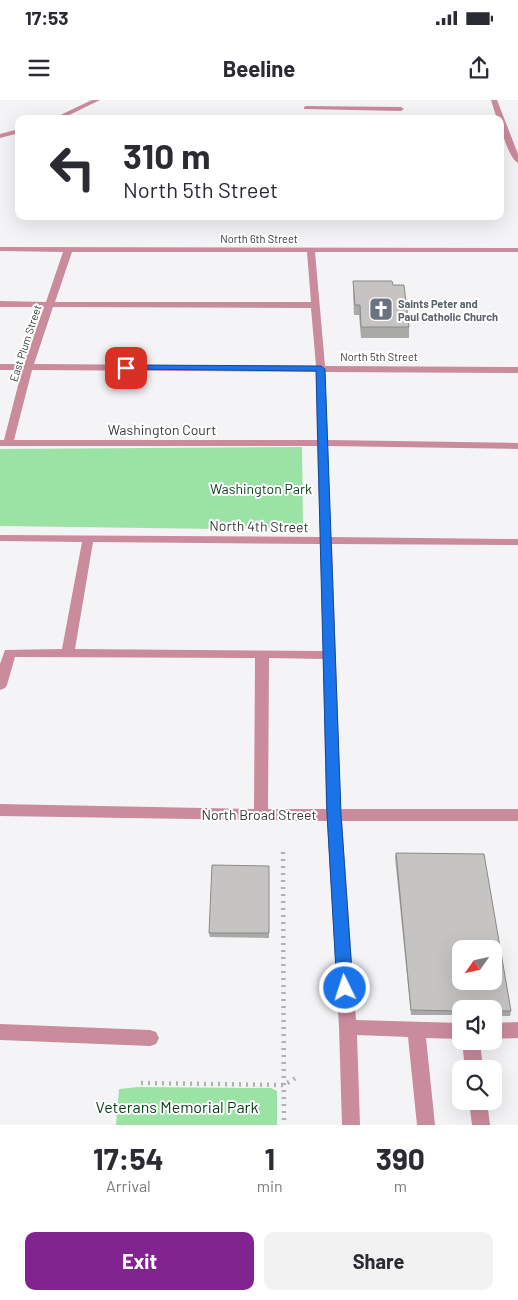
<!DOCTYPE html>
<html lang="en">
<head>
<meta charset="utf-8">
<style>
	body { margin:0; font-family:Barlow,sans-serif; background:#f2f2f3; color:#2b2b33; height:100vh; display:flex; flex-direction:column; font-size:19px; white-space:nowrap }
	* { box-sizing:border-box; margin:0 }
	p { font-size:16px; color:#7c7c81 }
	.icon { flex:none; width:28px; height:28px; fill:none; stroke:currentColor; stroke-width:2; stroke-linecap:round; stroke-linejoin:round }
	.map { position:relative; height:1025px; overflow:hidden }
	.sheet { display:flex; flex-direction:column; background:#fff; flex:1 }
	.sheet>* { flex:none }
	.top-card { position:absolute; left:15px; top:15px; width:489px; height:105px; border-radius:10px; box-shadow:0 5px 20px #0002; background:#fff; color:#2b2b33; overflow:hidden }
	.needle { width:32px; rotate:236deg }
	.fabs { position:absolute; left:452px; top:840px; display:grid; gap:10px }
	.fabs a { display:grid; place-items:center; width:50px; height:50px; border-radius:10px; background:#fff; box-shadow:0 5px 20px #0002; font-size:25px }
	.pin { position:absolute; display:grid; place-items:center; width:42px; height:42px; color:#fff; margin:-21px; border-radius:10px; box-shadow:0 2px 8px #0006 }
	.me { position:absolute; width:55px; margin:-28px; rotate:356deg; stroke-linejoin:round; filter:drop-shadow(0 0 4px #0008) }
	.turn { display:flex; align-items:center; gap:18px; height:105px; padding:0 25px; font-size:22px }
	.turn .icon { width:65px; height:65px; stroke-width:2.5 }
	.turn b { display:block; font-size:35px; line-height:42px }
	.eta { display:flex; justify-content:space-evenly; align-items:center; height:85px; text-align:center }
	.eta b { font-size:30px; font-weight:700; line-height:35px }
	.button { display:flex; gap:10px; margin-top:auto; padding:10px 25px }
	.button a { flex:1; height:58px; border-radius:10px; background:#812490; color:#fff; font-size:20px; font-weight:700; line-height:58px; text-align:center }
	.button a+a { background:#f2f2f3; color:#2b2b33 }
	.status { display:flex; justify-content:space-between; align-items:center; height:35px; padding:0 25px; background:#fff; direction:ltr }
	.status svg { height:14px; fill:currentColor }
	header { display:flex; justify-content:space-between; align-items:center; height:65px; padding:0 25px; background:#fff; font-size:22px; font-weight:700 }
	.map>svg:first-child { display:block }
</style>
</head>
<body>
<div class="status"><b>17:53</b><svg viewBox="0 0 49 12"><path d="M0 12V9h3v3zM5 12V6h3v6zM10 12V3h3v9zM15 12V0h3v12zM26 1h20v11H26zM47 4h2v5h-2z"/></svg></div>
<header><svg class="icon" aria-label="menu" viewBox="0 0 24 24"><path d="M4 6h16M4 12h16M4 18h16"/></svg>Beeline<svg class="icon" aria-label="share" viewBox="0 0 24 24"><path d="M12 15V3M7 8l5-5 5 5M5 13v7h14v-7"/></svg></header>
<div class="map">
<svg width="518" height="1025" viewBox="0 0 518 1025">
	<rect width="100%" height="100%" fill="#f4f4f6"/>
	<g fill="#9be3a5">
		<polygon points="302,347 303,430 0,426 0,349"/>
		<polygon points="138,987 271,988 277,991 277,1025 116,1025 119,989"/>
	</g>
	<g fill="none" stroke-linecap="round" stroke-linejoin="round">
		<g stroke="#b1b1b2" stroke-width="4.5" stroke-dasharray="2 5" stroke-linecap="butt">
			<polyline points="283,752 284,1025"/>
			<polyline points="141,983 284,985 299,976"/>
		</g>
		<g fill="#ca8b9c" fill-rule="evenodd">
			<polygon points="92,0 100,0 61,19 52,19"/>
			<path d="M491,0H497L518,54V63C509,58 500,29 500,19H497Z"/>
			<polygon points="306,6 401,7 404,9 401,11 304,9 304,7"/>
			<polygon points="19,29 19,33 0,38 0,34"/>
			<path d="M0,147L518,148V152H315L325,266L518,267V273L325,272L328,340L518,343V349L328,346L331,437L518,439V445L332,444L341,709H518V721H342L356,920L461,923V939L426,938L435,1025H417L408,937L357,935L360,1025H342L339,927L327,721L0,716V704L254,709L255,558L15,557L7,585L5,588L0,590V564L5,550L62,549L82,442L0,441V435L320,437L317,346H0V340H4L22,270H0V264H24L44,207H0V201L46,202L63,152L0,151ZM72,152H307L311,202H55ZM53,207L311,208L316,266L34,264ZM32,270L316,272L317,340H14ZM93,442L320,444L323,551L75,549ZM269,558L323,559L326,709H268Z"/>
			<polygon points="518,922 518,938 494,939 494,923"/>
			<polygon points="0,924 150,930 156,932 159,938 156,944 150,946 0,940"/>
			<polygon points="462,941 480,941 483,969 465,969"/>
			<polygon points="469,1001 487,1001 490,1025 472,1025"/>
		</g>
	</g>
	<g fill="#a9a9a8">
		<polygon points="353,181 393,185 409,227 409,238 361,238 359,215 354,215 353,191"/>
		<polygon points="396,753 511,911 510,916 494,916 494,909 461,909 461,915 411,915 395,757"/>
		<polygon points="269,766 269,838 210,837 209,833"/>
	</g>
	<g fill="#c5c4c3" stroke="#8a8988" fill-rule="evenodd">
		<polygon points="353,181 392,181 393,185 404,185 409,227 361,227 360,205 355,205"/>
		<path d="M396,753L484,754L511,911H494V909H461V911L411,910ZM461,849H494V881H461Z"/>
		<polygon points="212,765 269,766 269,833 209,833"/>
	</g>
	<polygon fill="#1a73e8" stroke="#114b97" points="126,265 321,266 325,269 341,714 353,888 351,892 345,894 340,892 337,888 327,714 316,271 123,269 121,268"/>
	<defs>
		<g id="church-square" transform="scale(1.25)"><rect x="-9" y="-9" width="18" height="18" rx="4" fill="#6b7280" stroke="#fff"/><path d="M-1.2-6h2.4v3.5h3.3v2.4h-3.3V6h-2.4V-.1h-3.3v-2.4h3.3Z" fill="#fff"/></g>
	</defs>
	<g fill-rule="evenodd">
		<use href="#church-square" x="381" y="209"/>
	</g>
	<g text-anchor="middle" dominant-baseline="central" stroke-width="4" stroke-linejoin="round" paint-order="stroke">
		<g font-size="11" fill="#393a3a" stroke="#fff">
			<text x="259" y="138">North 6th Street</text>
			<text transform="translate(25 243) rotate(-72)">East Plum Street</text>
			<text x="379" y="256">North 5th Street</text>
		</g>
		<g font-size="11" font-weight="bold" fill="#5b616d" stroke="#fff" text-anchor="start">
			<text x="398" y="203">Saints Peter and<tspan x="398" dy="13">Paul Catholic Church</tspan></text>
		</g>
		<g font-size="14" fill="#393a3a" stroke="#fff">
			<text x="162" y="329">Washington Court</text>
			<text transform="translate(259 426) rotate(1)">North 4th Street</text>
			<text x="259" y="714">North Broad Street</text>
		</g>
		<g font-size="14" fill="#063e16" stroke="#fff">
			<text x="261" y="388">Washington Park</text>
		</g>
		<g font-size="16" fill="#063e16" stroke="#fff">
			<text x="177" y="1006">Veterans Memorial Park</text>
		</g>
	</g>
</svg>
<div class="fabs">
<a><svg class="needle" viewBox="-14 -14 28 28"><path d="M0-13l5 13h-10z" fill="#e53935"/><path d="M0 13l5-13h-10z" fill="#7c7c81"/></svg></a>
<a><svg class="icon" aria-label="sound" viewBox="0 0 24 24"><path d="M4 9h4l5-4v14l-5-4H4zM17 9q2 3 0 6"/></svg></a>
<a><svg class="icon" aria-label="search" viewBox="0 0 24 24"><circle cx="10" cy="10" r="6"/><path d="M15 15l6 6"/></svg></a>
</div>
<div class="pin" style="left:126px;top:268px;background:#d93025"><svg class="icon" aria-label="arrive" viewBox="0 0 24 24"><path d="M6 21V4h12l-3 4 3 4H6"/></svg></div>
<svg class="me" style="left:345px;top:888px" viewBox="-20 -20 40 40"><circle r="17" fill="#1a73e8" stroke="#fff" stroke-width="3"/><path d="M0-11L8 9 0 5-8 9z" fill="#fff"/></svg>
<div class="top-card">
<div class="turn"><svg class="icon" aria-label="left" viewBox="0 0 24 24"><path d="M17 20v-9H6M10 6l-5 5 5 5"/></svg><div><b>310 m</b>North 5th Street</div></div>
</div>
</div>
<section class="sheet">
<div class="eta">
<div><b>17:54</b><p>Arrival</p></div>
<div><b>1</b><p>min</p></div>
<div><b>390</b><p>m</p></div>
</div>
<div class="button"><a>Exit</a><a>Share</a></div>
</section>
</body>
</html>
